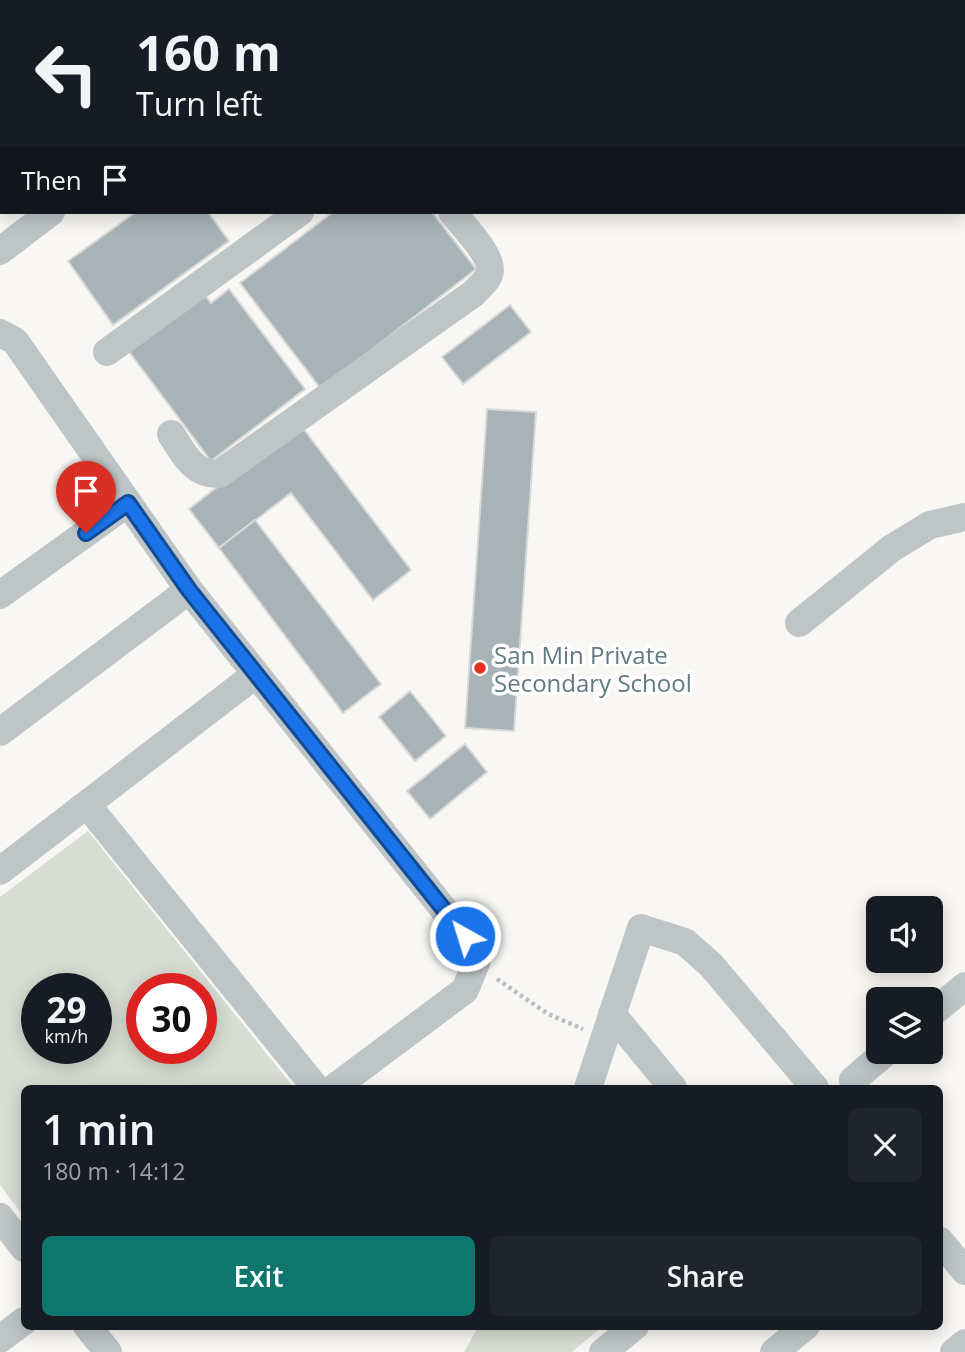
<!DOCTYPE html>
<html lang="en">
<head>
<meta charset="utf-8">
<style>
	body { margin:0; font-family:"Open Sans",sans-serif; background:#20242c; color:#f1f3f6; height:100vh; display:flex; flex-direction:column; font-size:26px; white-space:nowrap }
	* { box-sizing:border-box; margin:0 }
	p { font-size:23px; color:#9ea1a6 }
	.icon { flex:none; width:38px; height:38px; fill:none; stroke:currentColor; stroke-width:2; stroke-linecap:round; stroke-linejoin:round }
	.map { position:relative; flex:1; overflow:hidden }
	.side { position:absolute; left:21px; top:1085px; width:922px; height:245px; display:flex; flex-direction:column; background:#171b24; border-radius:10px; box-shadow:0 4px 18px #0003 }
	.side>* { flex:none }
	.banner { position:absolute; left:0px; top:0px; width:966px; height:214px; box-shadow:0 4px 18px #0003; background:#171b24; color:#f1f3f6; overflow:hidden }
	.tools { position:absolute; left:866px; top:896px; display:grid; gap:14px }
	.tools a { display:grid; place-items:center; width:77px; height:77px; border-radius:10px; background:#171b24; box-shadow:0 4px 18px #0003; font-size:35px }
	.speed { position:absolute; left:21px; top:973px; display:flex; gap:14px; font-size:35px; font-weight:700; text-align:center }
	.speed>* { display:grid; place-content:center; width:91px; height:91px; border-radius:50%; background:#171b24; box-shadow:0 4px 18px #0003; line-height:1 }
	.speed small { font-size:18px; font-weight:400 }
	.speed .limit { border:10px solid #d22; background:#fff; color:#111 }
	.pin { position:absolute; display:grid; place-items:center; width:60px; height:60px; color:#fff; margin:-72px -30px; border-radius:50% 50% 50% 0; rotate:-45deg; box-shadow:0 0 7px #0007 }
	.pin .icon { rotate:45deg }
	.me { position:absolute; width:77px; margin:-38px; rotate:321deg; stroke-linejoin:round; filter:drop-shadow(0 0 5px #0008) }
	.turn { display:flex; align-items:center; gap:24px; height:147px; padding:0 21px; font-size:32px }
	.turn .icon { width:91px; height:91px; stroke-width:2.5 }
	.turn b { display:block; font-size:49px; line-height:60px }
	.then { display:flex; align-items:center; height:66px; padding:0 21px; background:#0003; gap:14px; font-size:26px }
	.round { display:grid; place-items:center; flex:none; width:74px; height:74px; border-radius:10px; background:#20242c }
	.summary { display:flex; align-items:center; justify-content:space-between; height:119px; padding:0 21px }
	h1 { font-size:42px; font-weight:600; line-height:52px }
	.cta { display:flex; gap:14px; margin-top:auto; padding:14px 21px }
	.cta a { flex:1; height:80px; border-radius:10px; background:#0f766e; color:#fff; font-size:28px; font-weight:600; line-height:80px; text-align:center }
	.cta a+a { background:#20242c; color:#f1f3f6 }
	.map>svg:first-child { display:block }
</style>
</head>
<body>
<div class="map">
<svg width="965" height="1352" viewBox="0 0 965 1352">
	<rect width="100%" height="100%" fill="#f8f7f4"/>
	<g fill="#d8ddd3" fill-rule="evenodd">
		<path d="M88,831L294,1088H24V1217L0,1185V897ZM37,989H96V1048H37ZM142,989H201V1048H142Z"/>
		<polygon points="478,1327 478,1326 602,1327 572,1352 464,1352"/>
	</g>
	<g fill="#a7b3b6" stroke="#d9d9d7" stroke-width="2">
		<polygon points="136,212 208,212 229,241 113,325 68,261"/>
		<polygon points="333,212 432,212 476,269 321,389 240,283"/>
		<polygon points="199,287 211,303 229,289 305,389 211,461 124,345"/>
		<polygon points="510,305 531,332 463,384 442,357"/>
		<polygon points="487,409 536,412 514,731 465,728"/>
		<polygon points="299,423 411,570 373,600 291,493 219,548 189,509"/>
		<polygon points="255,520 381,684 343,713 219,548"/>
		<polygon points="410,691 446,736 415,761 379,717"/>
		<polygon points="465,744 487,772 430,819 407,791"/>
	</g>
	<g fill="none" stroke-linecap="round" stroke-linejoin="round">
		<polyline stroke="#b8bdbf" stroke-width="4.5" stroke-dasharray="3.5 3.5" stroke-linecap="butt" points="497,979 548,1014 583,1029"/>
		<g stroke="#bec5c7" stroke-width="28">
			<polyline points="895,0 896,2"/>
			<polyline points="324,2 326,0"/>
			<polyline points="0,42 2,41"/>
			<polyline points="964,140 965,142"/>
			<polyline points="0,190 2,189"/>
			<polyline points="0,251 51,212"/>
			<polyline points="0,333 15,341 189,590 465,936 476,963 465,990 334,1088"/>
			<polyline points="107,352 300,212"/>
			<path d="M171,434C184,454 193,475 219,474L474,293C478,288 487,281 489,275C496,258 462,225 452,212"/>
			<polyline points="0,595 128,503"/>
			<polyline points="799,623 892,548 930,525 965,517"/>
			<polyline points="0,732 189,590"/>
			<polyline points="88,806 316,1088"/>
			<polyline points="0,871 256,674"/>
			<polyline points="612,1014 673,1088"/>
			<polyline points="931,1014 965,986"/>
			<polyline points="853,1080 886,1052"/>
			<polyline points="588,1088 641,928 685,942 711,965 815,1088"/>
			<polyline points="0,1217 24,1248"/>
			<polyline points="940,1241 965,1271"/>
			<polyline points="87,1326 108,1352"/>
			<polyline points="0,1339 24,1321"/>
			<polyline points="603,1352 635,1326"/>
			<polyline points="774,1352 806,1326"/>
			<polyline points="954,1352 965,1343"/>
		</g>
	</g>
	<g fill="none" stroke-linecap="round" stroke-linejoin="round">
		<g stroke="#114b97" stroke-width="18">
			<polyline id="route" points="86,533 128,503 189,590 465,936"/>
		</g>
		<use href="#route" stroke="#1a73e8" stroke-width="12"/>
	</g>
	<circle fill="#e82d24" stroke="#fff" stroke-width="2.5" cx="480" cy="668" r="7"/>
	<g text-anchor="middle" dominant-baseline="central" stroke-width="7" stroke-linejoin="round" paint-order="stroke">
		<g font-size="24" fill="#627980" stroke="#fff" text-anchor="start">
			<text x="494" y="654">San Min Private<tspan x="494" dy="28">Secondary School</tspan></text>
		</g>
	</g>
</svg>
<div class="tools">
<a><svg class="icon" aria-label="sound" viewBox="0 0 24 24"><path d="M4 9h4l5-4v14l-5-4H4zM17 9q2 3 0 6"/></svg></a>
<a><svg class="icon" aria-label="layers" viewBox="0 0 24 24"><path d="M12 4l9 5-9 5-9-5zM3 14l9 5 9-5"/></svg></a>
</div>
<div class="speed"><div>29<small>km/h</small></div><div class="limit">30</div></div>
<div class="pin" style="left:86px;top:533px;background:#d93025"><svg class="icon" aria-label="arrive" viewBox="0 0 24 24"><path d="M6 21V4h12l-3 4 3 4H6"/></svg></div>
<svg class="me" style="left:465px;top:936px" viewBox="-20 -20 40 40"><circle r="17" fill="#1a73e8" stroke="#fff" stroke-width="3"/><path d="M0-11L8 9 0 5-8 9z" fill="#fff"/></svg>
<div class="banner">
<div class="turn"><svg class="icon" aria-label="left" viewBox="0 0 24 24"><path d="M17 20v-9H6M10 6l-5 5 5 5"/></svg><div><b>160 m</b>Turn left</div></div>
<div class="then">Then<svg class="icon" aria-label="arrive" viewBox="0 0 24 24"><path d="M6 21V4h12l-3 4 3 4H6"/></svg></div>
</div>
<section class="side">
<div class="summary"><div><h1>1 min</h1><p>180 m · 14:12</p></div><a class="round"><svg class="icon" aria-label="close" viewBox="0 0 24 24"><path d="M6 6l12 12M18 6L6 18"/></svg></a></div>
<div class="cta"><a>Exit</a><a>Share</a></div>
</section>
</div>
</body>
</html>
